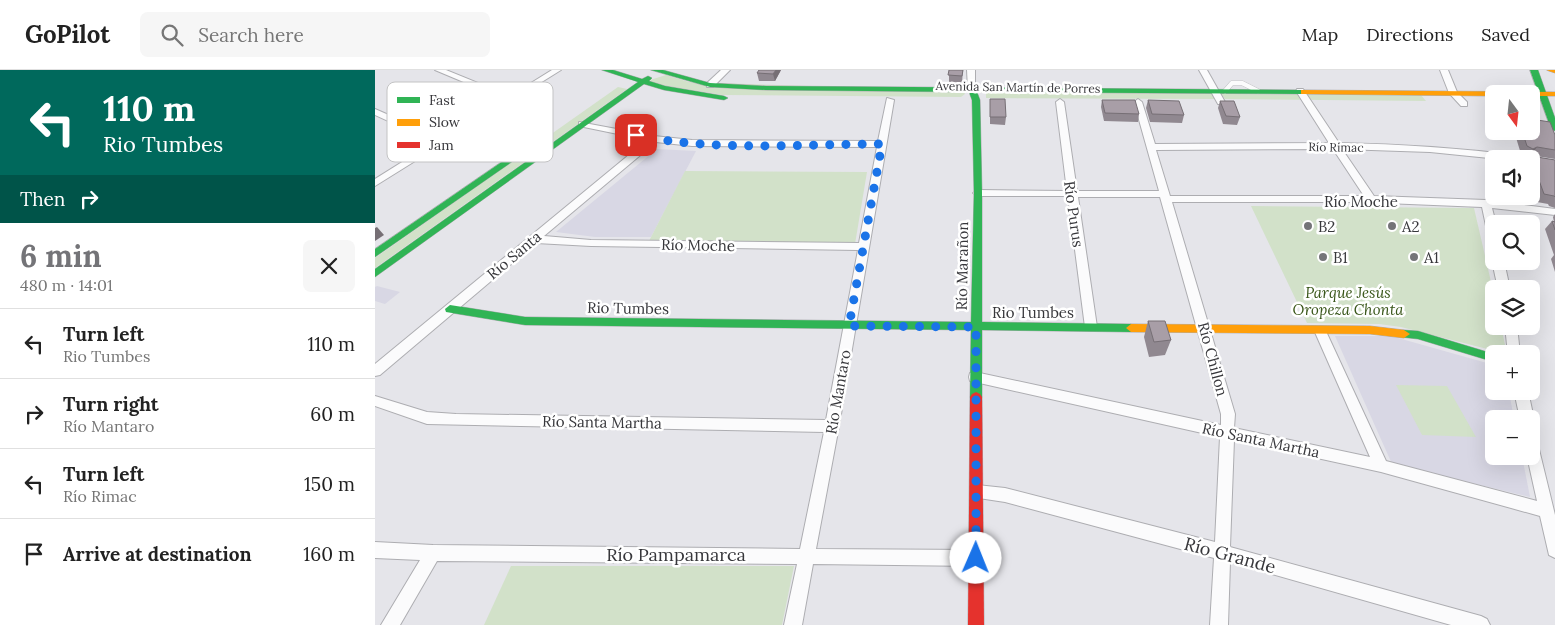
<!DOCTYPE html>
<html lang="en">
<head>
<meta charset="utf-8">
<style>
	body { margin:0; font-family:Lora,serif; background:#f6f6f6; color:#222; height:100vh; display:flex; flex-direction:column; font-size:19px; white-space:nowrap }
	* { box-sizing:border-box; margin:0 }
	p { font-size:16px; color:#767676 }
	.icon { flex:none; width:28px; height:28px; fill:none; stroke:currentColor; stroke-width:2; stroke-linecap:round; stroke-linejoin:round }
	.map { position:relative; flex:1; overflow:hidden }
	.details { display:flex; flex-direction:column; background:#fff; width:375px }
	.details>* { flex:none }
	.hud { background:#00695c; color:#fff; overflow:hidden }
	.needle { width:32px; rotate:165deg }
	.buttons { position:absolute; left:1110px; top:15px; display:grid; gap:10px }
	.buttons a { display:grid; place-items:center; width:55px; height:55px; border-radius:8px; background:#fff; box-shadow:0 5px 20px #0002; font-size:25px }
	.pin { position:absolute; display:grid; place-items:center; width:42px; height:42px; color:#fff; margin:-21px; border-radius:10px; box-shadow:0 2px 8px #0006 }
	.me { position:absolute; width:55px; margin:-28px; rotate:1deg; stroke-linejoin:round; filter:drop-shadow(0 0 4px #0008) }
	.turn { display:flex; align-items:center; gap:18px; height:105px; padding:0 20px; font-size:22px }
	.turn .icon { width:65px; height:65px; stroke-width:2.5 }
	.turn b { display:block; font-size:35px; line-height:42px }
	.then { display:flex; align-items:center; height:48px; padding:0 20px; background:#0003; gap:10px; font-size:19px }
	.round { display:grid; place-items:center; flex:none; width:52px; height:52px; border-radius:8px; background:#f6f6f6 }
	.head { display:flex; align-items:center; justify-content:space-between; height:85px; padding:0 20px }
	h1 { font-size:30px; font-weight:700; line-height:38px; color:#747478 }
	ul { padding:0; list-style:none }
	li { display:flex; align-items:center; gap:15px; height:70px; padding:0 20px; border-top:1px solid #e0e0e0 }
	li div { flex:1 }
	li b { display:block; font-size:19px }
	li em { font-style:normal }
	header { display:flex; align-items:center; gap:30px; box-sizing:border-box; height:70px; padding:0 25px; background:#fff; border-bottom:1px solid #e0e0e0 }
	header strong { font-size:24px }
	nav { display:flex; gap:28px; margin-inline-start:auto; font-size:18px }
	.search { width:350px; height:45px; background:#f6f6f6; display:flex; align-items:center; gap:12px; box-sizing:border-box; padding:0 18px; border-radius:8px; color:#767676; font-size:19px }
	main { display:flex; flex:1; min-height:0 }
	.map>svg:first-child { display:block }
</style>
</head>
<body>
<header>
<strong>GoPilot</strong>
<div class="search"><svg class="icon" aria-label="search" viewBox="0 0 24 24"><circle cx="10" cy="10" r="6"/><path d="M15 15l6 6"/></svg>Search here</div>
<nav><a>Map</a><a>Directions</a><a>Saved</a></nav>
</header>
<main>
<section class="details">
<div class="hud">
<div class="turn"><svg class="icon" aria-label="left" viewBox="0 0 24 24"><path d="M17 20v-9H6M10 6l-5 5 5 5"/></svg><div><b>110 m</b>Rio Tumbes</div></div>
<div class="then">Then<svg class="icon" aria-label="right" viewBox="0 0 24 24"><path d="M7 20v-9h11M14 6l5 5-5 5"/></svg></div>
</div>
<div class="head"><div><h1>6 min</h1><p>480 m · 14:01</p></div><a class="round"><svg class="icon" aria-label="close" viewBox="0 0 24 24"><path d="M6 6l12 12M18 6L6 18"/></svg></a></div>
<ul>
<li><svg class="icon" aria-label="left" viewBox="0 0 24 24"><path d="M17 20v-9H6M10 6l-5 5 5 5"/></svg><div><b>Turn left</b><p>Rio Tumbes</p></div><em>110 m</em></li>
<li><svg class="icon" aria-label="right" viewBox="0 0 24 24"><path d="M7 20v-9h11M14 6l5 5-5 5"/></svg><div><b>Turn right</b><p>Río Mantaro</p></div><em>60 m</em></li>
<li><svg class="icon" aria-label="left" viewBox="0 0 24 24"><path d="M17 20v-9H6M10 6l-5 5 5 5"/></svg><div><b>Turn left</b><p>Río Rimac</p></div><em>150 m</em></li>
<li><svg class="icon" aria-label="arrive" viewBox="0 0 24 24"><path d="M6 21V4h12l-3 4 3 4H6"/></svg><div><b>Arrive at destination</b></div><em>160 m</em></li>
</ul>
</section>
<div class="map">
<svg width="1180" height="555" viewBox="0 0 1180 555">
	<rect width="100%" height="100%" fill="#e5e5ea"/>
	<g fill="#d8d7e4">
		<polygon points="282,79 321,81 276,167 220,167 181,162"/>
		<polygon points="2,216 25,222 10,234 0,231 0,217"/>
		<polygon points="960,266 1016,266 1119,295 1119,321 1134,321 1139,349 1119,349 1119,386 1147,386 1155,427 1017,394"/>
	</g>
	<g fill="#d2e1c9">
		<polygon points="291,5 314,12 588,21 590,24 586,27 347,25 279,14 275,10"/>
		<polygon points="243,17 252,19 0,198 0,188"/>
		<polygon points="611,21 835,22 839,25 840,29 611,28"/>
		<polygon points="846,24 1046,25 1051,31 850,29"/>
		<polygon points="310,101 492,102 480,174 274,171"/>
		<polygon points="876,136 1099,138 1119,225 1119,256 1126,256 1132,284 1026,257 1004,254 932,253"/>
		<polygon points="1021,315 1072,316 1101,367 1047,365"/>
		<polygon points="136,496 419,496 407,555 109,555"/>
	</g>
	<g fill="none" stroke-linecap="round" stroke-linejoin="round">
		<g stroke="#adadb1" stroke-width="5">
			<polyline id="lane" points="850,21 857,13 867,13 883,21"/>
		</g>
		<g stroke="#adadb1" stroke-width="2">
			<g id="street">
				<polygon points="60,0 71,0 135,26 177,0 186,0 0,116 0,109 59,72 0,45 0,39 66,68 129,29"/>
				<polygon points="346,0 355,0 338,17 332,17 332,13"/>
				<polygon points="592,0 600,0 600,21 593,19"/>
				<polygon points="824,0 832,0 850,32 849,34 843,34"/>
				<polygon points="1065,0 1073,0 1082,22 1092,32 1092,36 1086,36 1074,23"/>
				<path d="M922,19H928L964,73C1025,74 1086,78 1147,86L1151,89H1124L1055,82L967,79L999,126L1111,130L1180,139V145L1117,138L1121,154H1119V173L1114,170L1107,137L986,132H797L860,344L859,358L995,387L939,260L945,256L949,257L1011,391L1162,431L1152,386H1156V365L1161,367L1180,445V488L1174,485L1165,446L1006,402L859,370L855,477L1106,546L1112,549L1115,555H1076L855,492L853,555H835L839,488L630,432L597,427L595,422L597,417L602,415L630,418L840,472L845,367L600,312L595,311L594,307L595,303L600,302L846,355V344L785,127H703L722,257L716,261L710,257L693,126H603L598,123L603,120L692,121L681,32L685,29L689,32L702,121H784L759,32L763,29L767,32L780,74L954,73L921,21ZM958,79L989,126H795L781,80Z"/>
				<path d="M512,28L519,30L464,356L441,479L601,480L607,482L609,488L607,494L601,496L438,494L427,555H409L422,494L62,491L25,555H6L45,490L0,488V472L58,475L425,479L449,362L52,354L0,336V326L52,342L81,344L451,350L483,180L216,176L161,173L5,305L0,306V294L272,70L204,56V52L279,66L317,70L503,71ZM281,72L317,76L502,77L484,173L216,170L169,166Z"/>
				<polygon points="1119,189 1119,191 1129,191 1135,219 1123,219 1117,191"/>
				<polygon points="1130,256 1142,256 1145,284 1133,284"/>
				<polygon points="1139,321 1153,321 1159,349 1157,353 1156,349 1145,349"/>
			</g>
		</g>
		<g stroke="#adadb1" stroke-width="1">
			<g id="fast">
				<polygon points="227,0 238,0 267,9 273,6 277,8 274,11 290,16 349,26 353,28 349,30 289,20 269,14 0,207 0,199 263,12"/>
				<polygon points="276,0 288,0 335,13 391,16 929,20 933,22 929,24 602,22 605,30 607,123 607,252 756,254 761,258 756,262 607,260 607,327 605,330 601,332 597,330 595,327 596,260 150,255 71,242 70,239 75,235 150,247 596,252 599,123 597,30 594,22 391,20 335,17"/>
				<polygon points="1155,0 1163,0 1180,48 1180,61 1176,59"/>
				<polygon points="147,78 154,80 0,187 0,179"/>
				<polygon points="1029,260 1043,261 1119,284 1119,292 1043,269 1025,267 1023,264 1025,261"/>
			</g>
		</g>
		<g stroke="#adadb1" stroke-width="1">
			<g id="slow">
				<polygon points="1172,0 1180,0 1180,3 1174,1"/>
				<polygon points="926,20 1180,22 1180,26 1156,26 1156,24 1119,24 1119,26 929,24 926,24"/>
				<polygon points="756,254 995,256 1029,260 1035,264 1029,268 995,264 756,262 751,258"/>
			</g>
		</g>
		<g stroke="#adadb1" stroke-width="1">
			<polygon id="jam" points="601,322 605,324 607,327 609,555 593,555 595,327 597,324"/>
		</g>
		<use href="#lane" stroke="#fbfbfc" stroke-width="4.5"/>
		<use href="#street" fill="#fbfbfc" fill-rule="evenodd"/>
		<use href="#fast" fill="#30b455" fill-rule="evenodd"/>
		<use href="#slow" fill="#ff9f0a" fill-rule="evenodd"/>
		<use href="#jam" fill="#e5322d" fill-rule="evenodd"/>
	</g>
	<g fill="#908890">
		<polygon points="406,0 400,11 384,11 382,3"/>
		<polygon points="574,0 588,0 587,13 574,13"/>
		<polygon points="615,29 631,47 630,55 615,54"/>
		<polygon points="727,30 764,44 763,52 729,51 726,37"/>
		<polygon points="773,30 809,45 807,53 775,52 771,38"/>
		<polygon points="845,31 865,47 862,55 848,54 843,38"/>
		<polygon points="1139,61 1156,61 1180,65 1180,89 1161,86 1162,87 1180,90 1180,138 1174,136 1173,134 1162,132 1156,114 1156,89 1150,89 1151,87 1146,84"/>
		<polygon points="1180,144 1180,202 1176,189 1179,185 1170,159 1177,151 1179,152 1178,147"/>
		<polygon points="773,251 796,270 790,285 774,287 769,267"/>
	</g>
	<g fill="#766f75">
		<polygon points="401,0 406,0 400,11 398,4"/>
		<polygon points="1162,77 1156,85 1155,83 1158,79"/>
		<polygon points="2,157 9,165 0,171 0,158"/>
	</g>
	<g fill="#a89ea7" stroke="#766f75">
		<polygon points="384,0 401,0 398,4 382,3"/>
		<polygon points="574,0 588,0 587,6 573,5"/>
		<polygon points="615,29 630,29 631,47 615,47"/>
		<polygon points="727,30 760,30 764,44 730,43"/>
		<polygon points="773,30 804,31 809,45 777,44"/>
		<polygon points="845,31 859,31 865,47 851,46"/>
		<polygon points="1156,49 1175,52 1180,65 1180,80 1162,77 1158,79 1152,76 1147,61 1156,61"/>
		<polygon points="1154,83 1160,83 1162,87 1180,90 1180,127 1179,126 1169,124"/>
		<polygon points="1177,151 1180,152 1180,160"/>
		<polygon points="773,251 790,251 796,270 779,272"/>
	</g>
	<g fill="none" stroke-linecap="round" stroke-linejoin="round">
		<path stroke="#1a73e8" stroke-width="9" stroke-dasharray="0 16.2" d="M261,65C337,82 428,74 507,74L474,256L601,257V488"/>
	</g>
	<g fill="#747478" stroke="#fff" stroke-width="2">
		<circle cx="933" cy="156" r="5"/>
		<circle cx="1017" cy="156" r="5"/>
		<circle cx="948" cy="187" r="5"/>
		<circle cx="1039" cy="187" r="5"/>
	</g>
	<g text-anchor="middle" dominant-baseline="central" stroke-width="5" stroke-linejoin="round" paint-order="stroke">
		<g font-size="12" fill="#37373b" stroke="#fff">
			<text transform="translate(643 17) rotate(1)">Avenida San Martín de Porres</text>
			<text transform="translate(961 77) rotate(1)">Río Rimac</text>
		</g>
		<g font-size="15" fill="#37373b" stroke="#fff">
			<text x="986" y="131">Río Moche</text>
			<text transform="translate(699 144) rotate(82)">Río Purus</text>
			<text transform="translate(323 175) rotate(1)">Río Moche</text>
			<text transform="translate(139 185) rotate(-40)">Río Santa</text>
			<text transform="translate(587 196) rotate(-89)">Río Marañon</text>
			<text transform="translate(253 238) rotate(1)">Rio Tumbes</text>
			<text x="658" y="242">Rio Tumbes</text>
			<text transform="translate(838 289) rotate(75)">Río Chillon</text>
			<text transform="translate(463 322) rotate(-80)">Río Mantaro</text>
			<text transform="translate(227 352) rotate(1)">Río Santa Martha</text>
			<text transform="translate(886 370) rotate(12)">Río Santa Martha</text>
		</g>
		<g font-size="15" fill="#37373b" stroke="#fff" text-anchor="start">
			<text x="943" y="156">B2</text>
			<text x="1027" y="156">A2</text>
			<text x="958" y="187">B1</text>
			<text x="1049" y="187">A1</text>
		</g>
		<g font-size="15" font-style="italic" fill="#395619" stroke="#fff">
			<text x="973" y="222">Parque Jesús<tspan x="973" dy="17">Oropeza Chonta</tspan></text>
		</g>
		<g font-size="18" fill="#37373b" stroke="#fff">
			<text x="301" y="484">Río Pampamarca</text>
			<text transform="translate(855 485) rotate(15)">Río Grande</text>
		</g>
	</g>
	<rect x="12" y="12" width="166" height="80" rx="8" fill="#fff" stroke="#c3c3c4" stroke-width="1"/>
	<rect x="22" y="27" width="23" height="6" fill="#30b455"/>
	<rect x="22" y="49" width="23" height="7" fill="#ff9f0a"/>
	<rect x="22" y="72" width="23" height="6" fill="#e5322d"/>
	<g font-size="14" fill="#37373b">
		<text x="54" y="35">Fast</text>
		<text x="54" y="57">Slow</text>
		<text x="54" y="80">Jam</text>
	</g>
</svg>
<div class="buttons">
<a><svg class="needle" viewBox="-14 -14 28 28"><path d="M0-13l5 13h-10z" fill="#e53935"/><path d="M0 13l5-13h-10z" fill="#767676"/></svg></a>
<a><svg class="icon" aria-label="sound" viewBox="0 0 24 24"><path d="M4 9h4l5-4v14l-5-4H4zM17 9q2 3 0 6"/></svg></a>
<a><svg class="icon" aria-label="search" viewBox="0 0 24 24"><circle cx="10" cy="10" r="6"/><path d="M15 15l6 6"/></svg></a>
<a><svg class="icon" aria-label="layers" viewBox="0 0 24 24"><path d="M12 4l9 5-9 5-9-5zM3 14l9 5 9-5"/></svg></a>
<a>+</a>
<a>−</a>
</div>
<div class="pin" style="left:261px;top:65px;background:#d93025"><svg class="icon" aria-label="arrive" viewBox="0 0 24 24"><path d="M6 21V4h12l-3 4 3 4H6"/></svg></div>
<svg class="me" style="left:601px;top:488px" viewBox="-20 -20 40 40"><circle r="19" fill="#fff"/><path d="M0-13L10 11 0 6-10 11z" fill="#1a73e8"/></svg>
</div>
</main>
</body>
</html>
